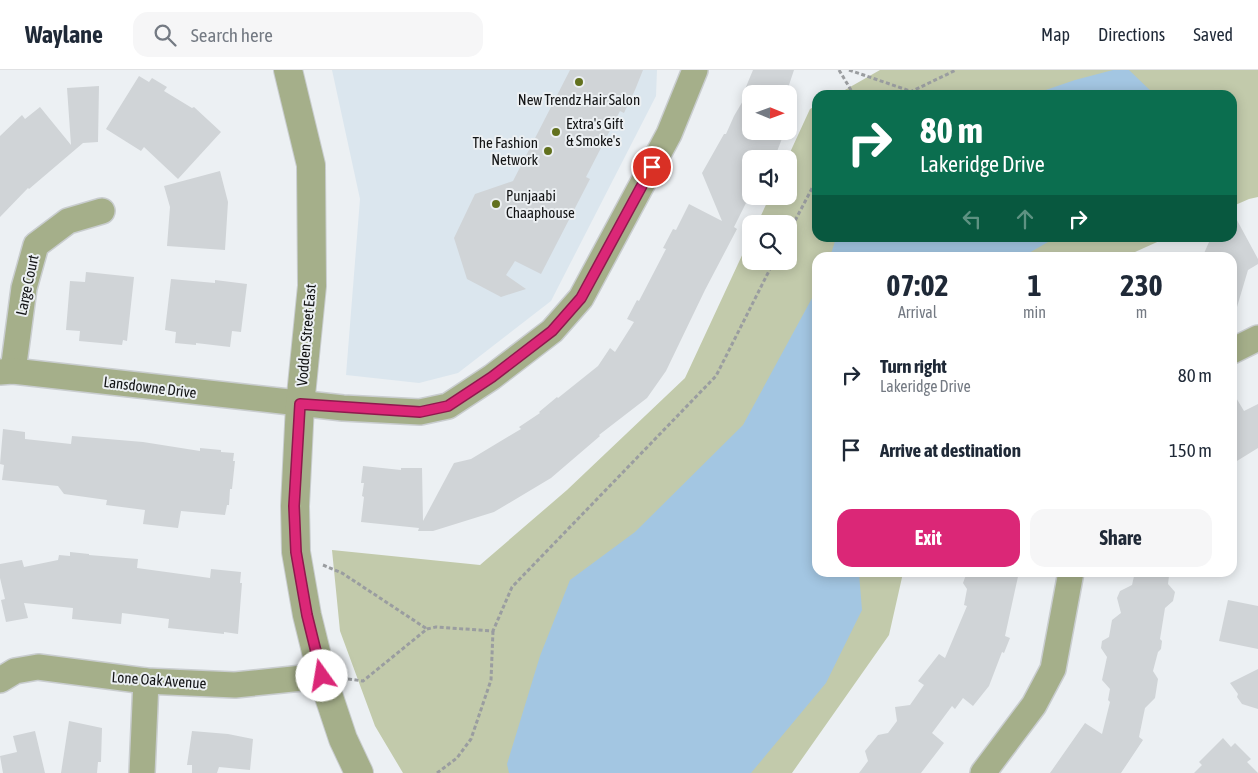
<!DOCTYPE html>
<html lang="en">
<head>
<meta charset="utf-8">
<style>
	body { margin:0; font-family:"Asap Condensed",sans-serif; background:#f6f6f7; color:#1f2937; height:100vh; display:flex; flex-direction:column; font-size:19px; white-space:nowrap }
	* { box-sizing:border-box; margin:0 }
	p { font-size:16px; color:#747a83 }
	.icon { flex:none; width:28px; height:28px; fill:none; stroke:currentColor; stroke-width:2; stroke-linecap:round; stroke-linejoin:round }
	.map { position:relative; flex:1; overflow:hidden }
	.side { position:absolute; left:812px; top:182px; width:425px; height:325px; display:flex; flex-direction:column; background:#fff; border-radius:15px; box-shadow:0 2px 12px #0003 }
	.side>* { flex:none }
	.banner { position:absolute; left:812px; top:20px; width:425px; height:152px; border-radius:15px; box-shadow:0 2px 12px #0003; background:#0b6e4f; color:#fff; overflow:hidden }
	.needle { width:32px; rotate:91deg }
	.tools { position:absolute; left:742px; top:15px; display:grid; gap:10px }
	.tools a { display:grid; place-items:center; width:55px; height:55px; border-radius:10px; background:#fff; box-shadow:0 2px 12px #0003; font-size:25px }
	.pin { position:absolute; display:grid; place-items:center; width:42px; height:42px; color:#fff; margin:-21px; border:2px solid #fff; border-radius:50%; box-shadow:0 1px 5px #0007 }
	.me { position:absolute; width:55px; margin:-28px; rotate:347deg; stroke-linejoin:round; filter:drop-shadow(0 0 4px #0008) }
	.turn { display:flex; align-items:center; gap:18px; height:105px; padding:0 25px; font-size:22px }
	.turn .icon { width:65px; height:65px; stroke-width:2.5 }
	.turn b { display:block; font-size:35px; line-height:42px }
	.lanes { display:flex; align-items:center; height:48px; padding:0 25px; background:#0003; justify-content:center; gap:25px; direction:ltr }
	.lanes .off { opacity:.35 }
	.eta { display:flex; justify-content:space-evenly; align-items:center; height:85px; text-align:center }
	.eta b { font-size:30px; font-weight:700; line-height:35px }
	.action { display:flex; gap:10px; margin-top:auto; padding:10px 25px }
	.action a { flex:1; height:58px; border-radius:15px; background:#db2777; color:#fff; font-size:20px; font-weight:700; line-height:58px; text-align:center }
	.action a+a { background:#f6f6f7; color:#1f2937 }
	ul { padding:0; list-style:none }
	li { display:flex; align-items:center; gap:15px; height:75px; padding:0 25px }
	li div { flex:1 }
	li b { display:block; font-size:19px }
	li em { font-style:normal }
	header { display:flex; align-items:center; gap:30px; box-sizing:border-box; height:70px; padding:0 25px; background:#fff; border-bottom:1px solid #e0e1e3 }
	header strong { font-size:24px }
	nav { display:flex; gap:28px; margin-inline-start:auto; font-size:18px }
	.search { width:350px; height:45px; background:#f6f6f7; display:flex; align-items:center; gap:12px; box-sizing:border-box; padding:0 18px; border-radius:15px; color:#747a83; font-size:19px }
	.map>svg:first-child { display:block }
</style>
</head>
<body>
<header>
<strong>Waylane</strong>
<div class="search"><svg class="icon" aria-label="search" viewBox="0 0 24 24"><circle cx="10" cy="10" r="6"/><path d="M15 15l6 6"/></svg>Search here</div>
<nav><a>Map</a><a>Directions</a><a>Saved</a></nav>
</header>
<div class="map">
<svg width="1258" height="703" viewBox="0 0 1258 703">
	<rect width="100%" height="100%" fill="#ecf0f3"/>
	<polygon fill="#dbe6ee" points="332,0 657,0 656,26 551,231 458,303 419,313 346,305 360,129"/>
	<g fill="#c2caab">
		<polygon points="880,0 1258,0 1258,127 1249,129 1233,136 1232,25 836,25"/>
		<polygon points="817,35 818,168 1166,168 1124,187 818,188 818,502 903,503 889,565 792,703 403,703 375,656 340,561 332,480 480,495 567,420 685,308 751,166 751,191 789,191 789,154 757,154 770,126 789,126 789,89 787,89 810,39"/>
	</g>
	<g fill="#a3c6e2">
		<polygon points="1113,0 1129,0 1155,25 1031,25 1075,10"/>
		<polygon points="836,168 1055,168 1022,187 830,187"/>
		<polygon points="817,219 818,502 859,503 862,540 826,613 751,703 509,703 507,694 540,586 570,510 635,462 743,355"/>
	</g>
	<g fill="#d0d4d7">
		<polygon points="570,0 643,0 635,20 624,43 620,41 586,107 590,109 541,204 515,191 506,205 526,219 501,227 467,209 454,168 475,124 513,111"/>
		<polygon points="753,0 794,0 786,24 751,24 751,61 785,61 774,89 751,89 751,123 734,157 737,159 705,220 666,301 647,328 599,365 600,366 551,408 494,442 433,461 418,461 419,458 361,452 364,427 362,426 364,413 361,413 363,396 401,400 401,398 422,398 423,451 454,393 471,389 521,359 519,357 540,343 539,342 557,327 558,328 598,296 610,278 615,282 634,252 627,249 637,230 639,231 666,179 663,178 673,159 676,160 689,134 722,151 702,103 724,64 726,64 734,46 747,24 743,24"/>
		<polygon points="139,6 149,12 152,8 167,17 164,21 192,38 194,37 221,62 178,109 144,77 141,81 106,59"/>
		<polygon points="99,16 98,72 83,73 29,119 28,118 0,147 0,66 22,45 25,49 40,37 71,75 67,18"/>
		<polygon points="220,101 228,132 225,180 167,176 170,137 164,116"/>
		<polygon points="1232,141 1258,189 1258,194 1248,200 1237,237 1232,237 1232,188 1202,188 1209,172 1216,168 1232,168"/>
		<polygon points="86,202 134,207 127,271 123,270 122,275 79,271 80,261 66,260 70,211 85,212"/>
		<polygon points="171,209 215,213 215,210 247,214 241,262 232,261 230,277 196,273 196,275 175,273 176,262 165,260"/>
		<polygon points="1232,321 1244,341 1258,334 1258,378 1232,394"/>
		<polygon points="3,359 25,362 25,369 71,374 72,366 143,372 200,381 200,378 221,380 221,382 234,383 233,391 235,391 232,419 230,419 229,435 227,435 225,445 181,441 178,458 143,454 145,440 106,435 107,430 64,424 58,416 2,410 4,395 0,394"/>
		<polygon points="70,482 89,484 89,485 138,489 137,498 210,508 211,499 241,502 240,513 242,513 238,564 224,562 224,564 168,558 169,549 122,543 121,554 72,549 73,538 24,533 28,548 6,552 1,530 5,529 0,508 0,494 22,490 24,497 58,490 59,485 70,486"/>
		<polygon points="967,502 1019,502 1005,566 1010,568 1004,583 1002,582 989,616 973,636 963,628 955,639 952,636 932,663 944,673 921,703 859,703 868,691 865,681 878,665 888,663 897,651 895,637 910,635 924,615 918,611 939,584 945,588 967,536 964,535 967,519 963,513"/>
		<polygon points="1135,502 1151,502 1169,506 1168,514 1175,522 1173,531 1165,538 1160,569 1162,571 1161,579 1158,582 1153,601 1158,609 1155,628 1145,638 1139,667 1143,670 1121,703 1050,703 1085,653 1102,664 1110,632 1108,630 1110,619 1102,610 1107,587 1101,578 1102,571 1109,567 1112,550 1121,543 1117,528 1120,521 1132,515"/>
		<polygon points="1228,530 1258,536 1258,579 1219,571"/>
		<polygon points="1258,599 1258,639 1242,634 1237,627 1238,624 1230,613"/>
		<polygon points="69,651 102,658 101,692 98,692 97,703 61,703"/>
		<polygon points="35,661 45,703 3,703 0,686 17,682 13,666"/>
		<polygon points="192,661 228,664 253,669 250,700 219,697 217,703 192,703 192,695 187,695"/>
		<polygon points="1223,668 1231,677 1235,673 1251,689 1247,692 1258,703 1194,703 1202,695 1199,692"/>
	</g>
	<g fill="none" stroke-linecap="round" stroke-linejoin="round">
		<g stroke="#c9cdcf" stroke-width="28">
			<g id="minor">
				<polyline points="1232,281 1258,268"/>
				<polyline points="13,301 24,218 36,175 68,151 102,141"/>
				<polyline points="0,302 13,301 343,338 420,342 448,336 492,307 552,261 581,228 669,64 695,0"/>
				<polyline points="0,610 15,601 38,597 146,611 235,615 322,606"/>
				<polyline points="142,703 146,611"/>
				<polyline points="983,703 1034,635 1053,599 1071,502"/>
			</g>
		</g>
		<g stroke="#c9cdcf" stroke-width="30">
			<polyline id="tertiary" points="288,0 311,95 312,216 300,335 295,436 296,482 307,545 322,606 343,669 359,703"/>
		</g>
		<g stroke="#9a9da0" stroke-width="3" stroke-dasharray="4 2.5" stroke-linecap="butt">
			<polyline points="839,0 854,25"/>
			<polyline points="849,0 910,21"/>
			<polyline points="904,25 956,0"/>
			<polyline points="789,162 818,107"/>
			<polyline points="323,495 342,503 427,559"/>
			<polyline points="348,609 363,611 427,559 436,557 493,561 512,517 716,306 774,191"/>
			<polyline points="437,703 457,688 471,669 491,610 493,561"/>
		</g>
		<use href="#minor" stroke="#a5af8a" stroke-width="25"/>
		<use href="#tertiary" stroke="#a5af8a" stroke-width="28"/>
	</g>
	<g fill="none" stroke-linecap="round" stroke-linejoin="round">
		<g stroke="#8e194d" stroke-width="12">
			<polyline id="route" points="322,606 307,545 296,482 294,436 300,334 420,342 448,336 492,307 552,261 581,228 652,97"/>
		</g>
		<use href="#route" stroke="#db2777" stroke-width="9"/>
	</g>
	<g fill="#62711e" stroke="#ecf0f3" stroke-width="2">
		<circle cx="579" cy="12" r="5"/>
		<circle cx="556" cy="62" r="5"/>
		<circle cx="548" cy="81" r="5"/>
		<circle cx="496" cy="134" r="5"/>
	</g>
	<g text-anchor="middle" dominant-baseline="central" stroke-width="4" stroke-linejoin="round" paint-order="stroke">
		<g font-size="15" fill="#131415" stroke="#ecf0f3" text-anchor="start">
			<text x="579" y="29" text-anchor="middle">New Trendz Hair Salon</text>
			<text x="566" y="53">Extra's Gift<tspan x="566" dy="17">&amp; Smoke's</tspan></text>
			<text x="538" y="72" text-anchor="end">The Fashion<tspan x="538" dy="17">Network</tspan></text>
			<text x="506" y="125">Punjaabi<tspan x="506" dy="17">Chaaphouse</tspan></text>
		</g>
		<g font-size="15" fill="#131415" stroke="#ecf0f3">
			<text transform="translate(27 215) rotate(-78)">Large Court</text>
			<text transform="translate(306 265) rotate(-85)">Vodden Street East</text>
			<text transform="translate(150 317) rotate(7)">Lansdowne Drive</text>
			<text transform="translate(159 610) rotate(4)">Lone Oak Avenue</text>
		</g>
	</g>
</svg>
<div class="tools">
<a><svg class="needle" viewBox="-14 -14 28 28"><path d="M0-13l5 13h-10z" fill="#e53935"/><path d="M0 13l5-13h-10z" fill="#747a83"/></svg></a>
<a><svg class="icon" aria-label="sound" viewBox="0 0 24 24"><path d="M4 9h4l5-4v14l-5-4H4zM17 9q2 3 0 6"/></svg></a>
<a><svg class="icon" aria-label="search" viewBox="0 0 24 24"><circle cx="10" cy="10" r="6"/><path d="M15 15l6 6"/></svg></a>
</div>
<div class="pin" style="left:652px;top:97px;background:#d93025"><svg class="icon" aria-label="arrive" viewBox="0 0 24 24"><path d="M6 21V4h12l-3 4 3 4H6"/></svg></div>
<svg class="me" style="left:322px;top:606px" viewBox="-20 -20 40 40"><circle r="19" fill="#fff"/><path d="M0-13L10 11 0 6-10 11z" fill="#db2777"/></svg>
<div class="banner">
<div class="turn"><svg class="icon" aria-label="right" viewBox="0 0 24 24"><path d="M7 20v-9h11M14 6l5 5-5 5"/></svg><div><b>80 m</b>Lakeridge Drive</div></div>
<div class="lanes"><svg class="icon off" aria-label="left" viewBox="0 0 24 24"><path d="M17 20v-9H6M10 6l-5 5 5 5"/></svg><svg class="icon off" aria-label="ahead" viewBox="0 0 24 24"><path d="M12 20V5M6 11l6-6 6 6"/></svg><svg class="icon" aria-label="right" viewBox="0 0 24 24"><path d="M7 20v-9h11M14 6l5 5-5 5"/></svg></div>
</div>
<section class="side">
<div class="eta">
<div><b>07:02</b><p>Arrival</p></div>
<div><b>1</b><p>min</p></div>
<div><b>230</b><p>m</p></div>
</div>
<ul>
<li><svg class="icon" aria-label="right" viewBox="0 0 24 24"><path d="M7 20v-9h11M14 6l5 5-5 5"/></svg><div><b>Turn right</b><p>Lakeridge Drive</p></div><em>80 m</em></li>
<li><svg class="icon" aria-label="arrive" viewBox="0 0 24 24"><path d="M6 21V4h12l-3 4 3 4H6"/></svg><div><b>Arrive at destination</b></div><em>150 m</em></li>
</ul>
<div class="action"><a>Exit</a><a>Share</a></div>
</section>
</div>
</body>
</html>
